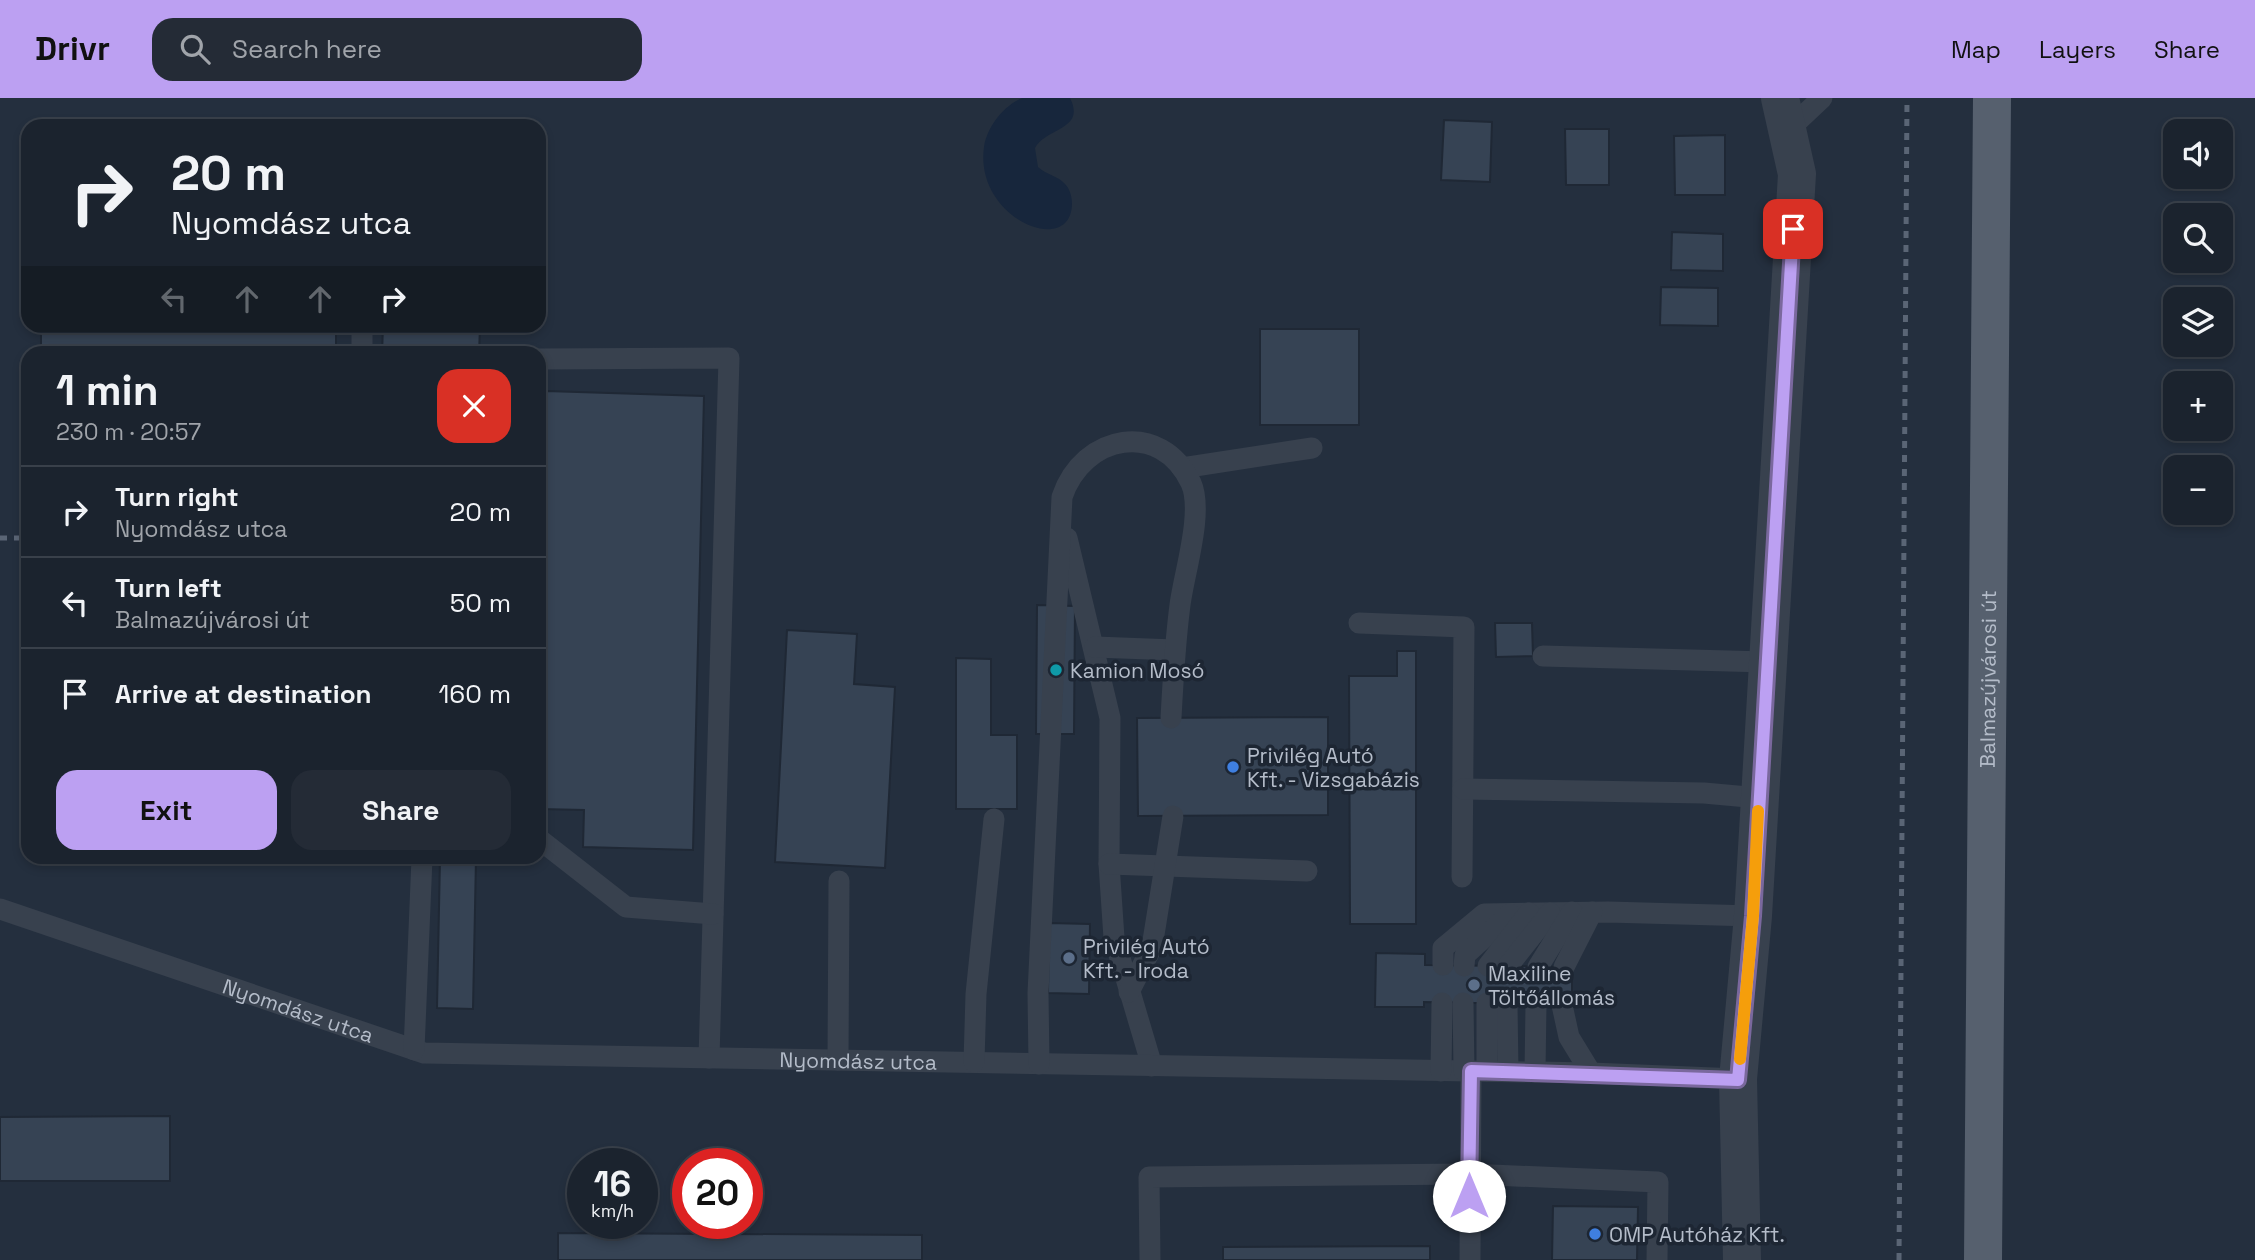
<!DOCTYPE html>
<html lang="en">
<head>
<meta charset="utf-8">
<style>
	body { margin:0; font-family:"Space Grotesk",sans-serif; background:#242b36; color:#f1f3f6; height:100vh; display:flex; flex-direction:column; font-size:26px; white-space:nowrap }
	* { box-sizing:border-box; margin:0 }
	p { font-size:23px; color:#a0a4aa }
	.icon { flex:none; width:38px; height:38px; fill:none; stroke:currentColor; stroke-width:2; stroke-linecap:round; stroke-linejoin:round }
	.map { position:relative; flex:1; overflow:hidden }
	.side { position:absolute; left:21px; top:248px; width:525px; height:518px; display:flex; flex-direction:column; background:#1b232e; border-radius:21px; box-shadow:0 4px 10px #0003,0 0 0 2px #39404a }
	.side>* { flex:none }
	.hud { position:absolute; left:21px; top:21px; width:525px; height:214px; border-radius:21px; box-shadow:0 4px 10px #0003,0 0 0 2px #39404a; background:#1b232e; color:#f1f3f6; overflow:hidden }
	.tools { position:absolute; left:2163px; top:21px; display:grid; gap:14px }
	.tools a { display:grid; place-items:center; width:70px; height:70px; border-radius:14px; background:#1b232e; box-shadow:0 4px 10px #0003,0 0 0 2px #39404a; font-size:35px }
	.speed { position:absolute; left:567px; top:1050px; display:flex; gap:14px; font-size:35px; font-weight:700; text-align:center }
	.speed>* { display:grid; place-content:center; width:91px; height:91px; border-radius:50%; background:#1b232e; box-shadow:0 4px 10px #0003,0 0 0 2px #39404a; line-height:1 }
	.speed small { font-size:18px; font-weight:400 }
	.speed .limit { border:10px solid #d22; background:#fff; color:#111 }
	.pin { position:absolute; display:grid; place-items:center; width:60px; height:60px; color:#fff; margin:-30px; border-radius:14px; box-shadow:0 4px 10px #0006 }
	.me { position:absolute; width:77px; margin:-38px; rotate:0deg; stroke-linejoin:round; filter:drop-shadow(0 0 5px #0008) }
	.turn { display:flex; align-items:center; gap:24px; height:147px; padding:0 35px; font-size:32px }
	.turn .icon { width:91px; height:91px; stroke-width:2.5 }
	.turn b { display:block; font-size:49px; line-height:60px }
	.lanes { display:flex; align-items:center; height:66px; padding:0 35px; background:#0003; justify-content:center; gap:35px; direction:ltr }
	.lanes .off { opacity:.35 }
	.round { display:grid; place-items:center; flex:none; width:74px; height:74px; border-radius:21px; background:#242b36 }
	.headline { display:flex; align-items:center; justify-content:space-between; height:119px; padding:0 35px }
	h1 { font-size:42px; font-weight:700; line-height:52px }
	.cta { display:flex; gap:14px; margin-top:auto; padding:14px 35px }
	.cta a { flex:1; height:80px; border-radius:21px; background:#bca0f2; color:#111; font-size:28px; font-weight:700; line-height:80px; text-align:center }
	.cta a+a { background:#242b36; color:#f1f3f6 }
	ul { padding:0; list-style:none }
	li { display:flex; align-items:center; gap:21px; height:91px; padding:0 35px; border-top:2px solid #39404a }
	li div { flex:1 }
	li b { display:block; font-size:26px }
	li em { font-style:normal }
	header { display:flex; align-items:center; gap:42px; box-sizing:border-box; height:98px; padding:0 35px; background:#bca0f2; color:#111 }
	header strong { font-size:33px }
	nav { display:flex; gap:38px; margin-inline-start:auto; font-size:24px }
	.search { width:490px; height:63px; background:#242b36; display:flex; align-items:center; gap:18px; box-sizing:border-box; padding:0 24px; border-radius:21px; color:#a0a4aa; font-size:26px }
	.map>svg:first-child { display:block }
</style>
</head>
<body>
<header>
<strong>Drivr</strong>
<div class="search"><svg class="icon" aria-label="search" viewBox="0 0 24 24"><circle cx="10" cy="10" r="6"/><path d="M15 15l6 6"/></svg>Search here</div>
<nav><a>Map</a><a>Layers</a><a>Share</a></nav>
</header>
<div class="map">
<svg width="2255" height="1162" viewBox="0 0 2255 1162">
	<rect width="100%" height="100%" fill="#242f3e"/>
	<path fill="#17263c" d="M1022,0H1070C1086,32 1047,29 1035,50L1038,69C1047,77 1058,78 1065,86C1070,91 1072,99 1072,106C1071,160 974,121 984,49C987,29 1003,8 1022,0Z"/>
	<g fill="#364354" stroke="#1f2835" stroke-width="2">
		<polygon points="1444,22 1492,24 1490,84 1441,82"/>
		<polygon points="1565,31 1609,31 1609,87 1566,87"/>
		<polygon points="1725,37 1725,97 1675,97 1674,38"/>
		<polygon points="1672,134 1723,136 1723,173 1671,172"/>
		<polygon points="1661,189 1718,190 1718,228 1660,227"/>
		<rect x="41" y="228" width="295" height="28"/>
		<polygon points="383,228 480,228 479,256 382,256"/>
		<rect x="1260" y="231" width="99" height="96"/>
		<polygon points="546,293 704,298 693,752 583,749 584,712 539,711"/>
		<polygon points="1037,507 1075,508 1074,636 1036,636"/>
		<polygon points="1495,525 1532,525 1533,558 1496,559"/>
		<polygon points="787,532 857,536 854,586 895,589 885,770 775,764"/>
		<polygon points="1397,553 1416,553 1416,826 1350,826 1349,578 1397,578"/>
		<polygon points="956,560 991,561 991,637 1017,637 1017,711 956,711"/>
		<polygon points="1328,619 1328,717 1138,718 1137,620"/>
		<polygon points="440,760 476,760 473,911 437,910"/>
		<polygon points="1049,825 1090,826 1089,896 1048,895"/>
		<polygon points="1376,855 1425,856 1425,867 1572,869 1572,907 1424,904 1424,909 1375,909"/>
		<polygon points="170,1018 170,1083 0,1083 0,1019"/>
		<polygon points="1553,1108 1638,1109 1637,1162 1552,1162"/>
		<polygon points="558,1135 922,1137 922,1162 558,1162"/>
		<polygon points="1430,1148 1430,1162 1223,1162 1223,1149"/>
	</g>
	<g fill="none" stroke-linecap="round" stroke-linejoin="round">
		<g stroke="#38414e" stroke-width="21">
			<polyline points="1788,32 1822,0"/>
			<polyline points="362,256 362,228"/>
			<polyline points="539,261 729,260 709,960"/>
			<polyline points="1182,370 1312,350"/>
			<polyline points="1067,440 1110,620 1109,766 1114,840 1152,968"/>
			<polyline points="1359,525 1464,529 1462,779"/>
			<polyline points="1095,549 1175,552"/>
			<polyline points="1543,558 1766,564"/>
			<polyline points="1463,691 1704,695 1759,700"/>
			<polyline points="539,741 626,809 713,816"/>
			<polyline points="1109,766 1307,773"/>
			<path id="s1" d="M0,811L424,955L1591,975L1738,981"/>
			<polyline points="1443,867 1443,850 1484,816 1608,814 1753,818"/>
			<polyline points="1464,868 1465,857 1510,816"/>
			<polyline points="1488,868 1529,815"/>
			<polyline points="1508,868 1550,815"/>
			<polyline points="1538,869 1572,814"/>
			<polyline points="1564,869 1592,814"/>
			<polyline points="1129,894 1152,849 1173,718"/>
			<polyline points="1463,905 1464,973"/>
			<polyline points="1507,906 1508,973"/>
			<polyline points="1562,907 1569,939 1591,975"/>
			<polyline points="414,952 422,760"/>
			<polyline points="838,962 839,783"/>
			<polyline points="974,964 976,896 994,721"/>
			<path d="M1039,966L1038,895L1062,399C1083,336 1161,321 1191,385C1204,414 1184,475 1180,507C1175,545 1173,582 1171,620"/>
			<polyline points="1441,973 1442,905"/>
			<polyline points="1487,973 1487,905"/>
			<polyline points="1535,974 1536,906"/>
			<polyline points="1150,1162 1149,1079 1469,1076 1658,1084 1657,1162"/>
			<polyline points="1470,1162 1471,973"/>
		</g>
		<polyline stroke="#38414e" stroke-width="38" points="1742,1162 1738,981 1753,818 1797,76 1780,0"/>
		<path stroke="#56606e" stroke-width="38" id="s2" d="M1983,1162L1992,0"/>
		<g stroke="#5a6575" stroke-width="5" stroke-dasharray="7 7" stroke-linecap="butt">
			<polyline points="0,440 28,440"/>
			<polyline points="1899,1162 1907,0"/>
		</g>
	</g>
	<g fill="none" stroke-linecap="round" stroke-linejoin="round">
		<g stroke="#7a689d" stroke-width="18">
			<polyline id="route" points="1469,1098 1471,973 1738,982 1753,818 1793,131"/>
		</g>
		<use href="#route" stroke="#bca0f2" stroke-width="12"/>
		<polyline stroke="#f59e0b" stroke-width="12" points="1740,961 1753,818 1758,713"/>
	</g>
	<circle fill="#0f9aa8" stroke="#1d2633" stroke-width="2.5" cx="1056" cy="572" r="7"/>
	<g fill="#3f7fe0" stroke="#1d2633" stroke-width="2.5">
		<circle cx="1233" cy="669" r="7"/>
		<circle cx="1595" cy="1136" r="7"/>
	</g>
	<g fill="#5c6f8a" stroke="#1d2633" stroke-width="2.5">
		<circle cx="1069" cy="860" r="7"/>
		<circle cx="1474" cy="887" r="7"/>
	</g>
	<g text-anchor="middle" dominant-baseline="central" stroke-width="7" stroke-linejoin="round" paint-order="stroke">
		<g font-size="21" fill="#b4bcc9" stroke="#1d2633" text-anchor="start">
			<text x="1070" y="572">Kamion Mosó</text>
			<text x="1247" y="657">Privilég Autó<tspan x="1247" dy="24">Kft. - Vizsgabázis</tspan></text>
			<text x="1083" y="848">Privilég Autó<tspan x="1083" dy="24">Kft. - Iroda</tspan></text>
			<text x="1488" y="875">Maxiline<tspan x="1488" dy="24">Töltőállomás</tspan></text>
			<text x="1609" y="1136">OMP Autóház Kft.</text>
		</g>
		<g font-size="21" fill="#b4bcc9" stroke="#1d2633">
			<text stroke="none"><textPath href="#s2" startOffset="581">Balmazújvárosi út</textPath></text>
			<text stroke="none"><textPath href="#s1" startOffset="315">Nyomdász utca</textPath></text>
			<text stroke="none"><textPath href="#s1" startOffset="882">Nyomdász utca</textPath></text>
		</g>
	</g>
</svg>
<div class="tools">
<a><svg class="icon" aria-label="sound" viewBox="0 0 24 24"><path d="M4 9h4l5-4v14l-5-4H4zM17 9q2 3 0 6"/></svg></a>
<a><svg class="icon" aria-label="search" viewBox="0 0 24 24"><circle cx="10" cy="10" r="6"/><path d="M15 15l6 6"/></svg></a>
<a><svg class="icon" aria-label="layers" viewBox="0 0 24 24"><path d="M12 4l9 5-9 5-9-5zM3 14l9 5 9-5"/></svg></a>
<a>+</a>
<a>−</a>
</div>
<div class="speed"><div>16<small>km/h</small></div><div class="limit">20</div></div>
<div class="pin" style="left:1793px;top:131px;background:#d93025"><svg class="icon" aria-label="arrive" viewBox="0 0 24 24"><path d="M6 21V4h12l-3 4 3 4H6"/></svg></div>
<svg class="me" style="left:1469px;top:1098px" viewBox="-20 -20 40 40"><circle r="19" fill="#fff"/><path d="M0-13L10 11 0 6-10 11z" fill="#bca0f2"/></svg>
<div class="hud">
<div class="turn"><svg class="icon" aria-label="right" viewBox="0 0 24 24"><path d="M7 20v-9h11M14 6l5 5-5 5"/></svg><div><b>20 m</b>Nyomdász utca</div></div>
<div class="lanes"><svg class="icon off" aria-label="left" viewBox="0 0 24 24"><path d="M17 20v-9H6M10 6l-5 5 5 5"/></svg><svg class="icon off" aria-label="ahead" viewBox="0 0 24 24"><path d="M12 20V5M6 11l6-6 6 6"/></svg><svg class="icon off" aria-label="ahead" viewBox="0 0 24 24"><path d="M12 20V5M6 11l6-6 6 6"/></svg><svg class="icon" aria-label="right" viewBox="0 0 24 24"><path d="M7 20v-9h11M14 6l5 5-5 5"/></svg></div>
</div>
<section class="side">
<div class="headline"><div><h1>1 min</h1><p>230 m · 20:57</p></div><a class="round" style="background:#d93025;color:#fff"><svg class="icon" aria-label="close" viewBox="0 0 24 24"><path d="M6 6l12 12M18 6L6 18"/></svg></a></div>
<ul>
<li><svg class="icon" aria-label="right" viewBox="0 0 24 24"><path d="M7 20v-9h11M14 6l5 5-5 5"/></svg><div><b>Turn right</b><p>Nyomdász utca</p></div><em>20 m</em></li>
<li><svg class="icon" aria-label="left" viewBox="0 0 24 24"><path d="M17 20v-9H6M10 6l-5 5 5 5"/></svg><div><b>Turn left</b><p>Balmazújvárosi út</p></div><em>50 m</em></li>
<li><svg class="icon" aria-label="arrive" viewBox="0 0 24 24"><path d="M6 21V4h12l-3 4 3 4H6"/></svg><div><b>Arrive at destination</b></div><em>160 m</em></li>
</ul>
<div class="cta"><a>Exit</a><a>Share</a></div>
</section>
</div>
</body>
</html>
